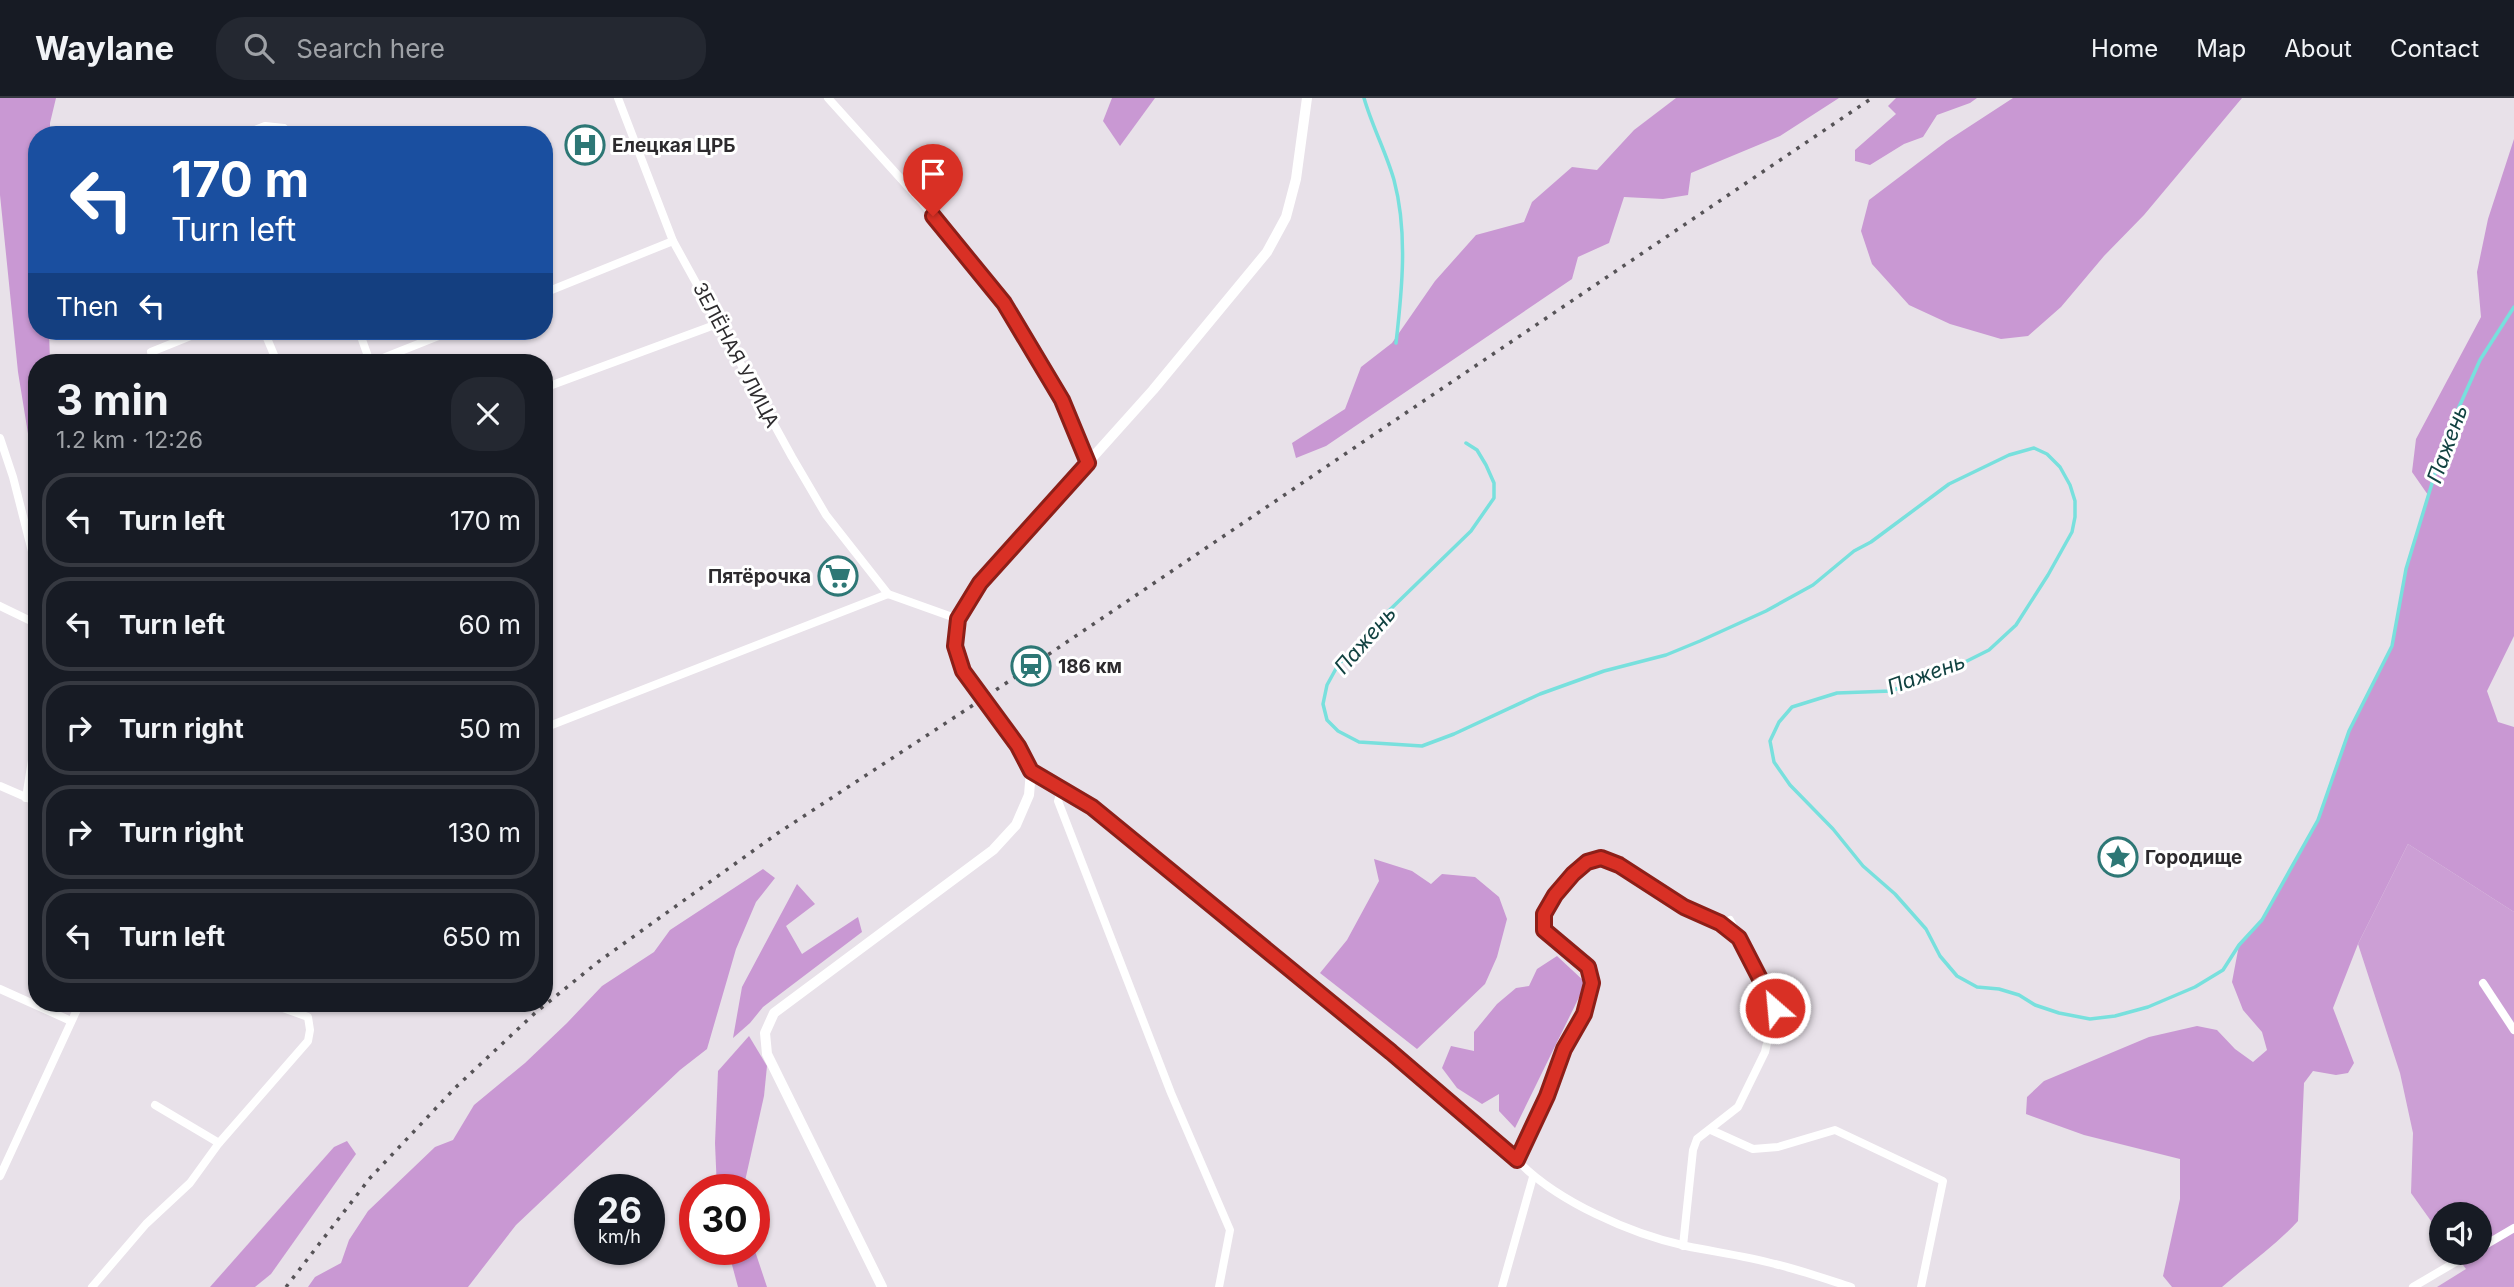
<!DOCTYPE html>
<html lang="en">
<head>
<meta charset="utf-8">
<style>
	body { margin:0; font-family:Inter,sans-serif; background:#242831; color:#f1f3f6; height:100vh; display:flex; flex-direction:column; font-size:26px; white-space:nowrap }
	* { box-sizing:border-box; margin:0 }
	p { font-size:23px; color:#9ea1a6 }
	.icon { flex:none; width:38px; height:38px; fill:none; stroke:currentColor; stroke-width:2; stroke-linecap:round; stroke-linejoin:round }
	.map { position:relative; flex:1; overflow:hidden }
	.drawer { position:absolute; left:28px; top:256px; width:525px; height:658px; display:flex; flex-direction:column; background:#171b24; border-radius:28px; box-shadow:0 2px 5px #0004 }
	.drawer>* { flex:none }
	.top-card { position:absolute; left:28px; top:28px; width:525px; height:214px; border-radius:28px; box-shadow:0 2px 5px #0004; background:#1a4fa0; color:#fff; overflow:hidden }
	.fabs { position:absolute; left:2429px; top:1104px; display:grid; gap:14px }
	.fabs a { display:grid; place-items:center; width:63px; height:63px; border-radius:50%; background:#171b24; box-shadow:0 2px 5px #0004; font-size:35px }
	.speed { position:absolute; left:574px; top:1076px; display:flex; gap:14px; font-size:35px; font-weight:700; text-align:center }
	.speed>* { display:grid; place-content:center; width:91px; height:91px; border-radius:50%; background:#171b24; box-shadow:0 2px 5px #0004; line-height:1 }
	.speed small { font-size:18px; font-weight:400 }
	.speed .limit { border:10px solid #d22; background:#fff; color:#111 }
	.pin { position:absolute; display:grid; place-items:center; width:60px; height:60px; color:#fff; margin:-72px -30px; border-radius:50% 50% 50% 0; rotate:-45deg; box-shadow:0 0 7px #0007 }
	.pin .icon { rotate:45deg }
	.me { position:absolute; width:77px; margin:-38px; rotate:333deg; stroke-linejoin:round; filter:drop-shadow(0 0 5px #0008) }
	.turn { display:flex; align-items:center; gap:24px; height:147px; padding:0 28px; font-size:32px }
	.turn .icon { width:91px; height:91px; stroke-width:2.5 }
	.turn b { display:block; font-size:49px; line-height:60px }
	.then { display:flex; align-items:center; height:66px; padding:0 28px; background:#0003; gap:14px; font-size:26px }
	.round { display:grid; place-items:center; flex:none; width:74px; height:74px; border-radius:28px; background:#242831 }
	.headline { display:flex; align-items:center; justify-content:space-between; height:119px; padding:0 28px }
	h1 { font-size:42px; font-weight:700; line-height:52px }
	ul { padding:0; list-style:none }
	li { display:flex; align-items:center; gap:21px; height:94px; margin:0 14px 10px; padding:0 14px; border:4px solid #363941; border-radius:28px }
	li div { flex:1 }
	li b { display:block; font-size:26px }
	li em { font-style:normal }
	header { display:flex; align-items:center; gap:42px; box-sizing:border-box; height:98px; padding:0 35px; background:#171b24; border-bottom:2px solid #363941 }
	header strong { font-size:33px }
	nav { display:flex; gap:38px; margin-inline-start:auto; font-size:24px }
	.search { width:490px; height:63px; background:#242831; display:flex; align-items:center; gap:18px; box-sizing:border-box; padding:0 24px; border-radius:28px; color:#9ea1a6; font-size:26px }
	.map>svg:first-child { display:block }
</style>
</head>
<body>
<header>
<strong>Waylane</strong>
<div class="search"><svg class="icon" aria-label="search" viewBox="0 0 24 24"><circle cx="10" cy="10" r="6"/><path d="M15 15l6 6"/></svg>Search here</div>
<nav><a>Home</a><a>Map</a><a>About</a><a>Contact</a></nav>
</header>
<div class="map">
<svg width="2514" height="1189" viewBox="0 0 2514 1189">
	<rect width="100%" height="100%" fill="#e8e1e9"/>
	<polygon fill="#cc9fd5" points="2408,746 2514,814 2514,1189 2437,1189 2466,1171 2454,1155 2480,1155 2480,1116 2441,1116 2441,1137 2411,1095 2413,1035 2400,975 2358,846"/>
	<g fill="#c998d3">
		<polygon points="0,0 56,0 50,25 50,37 37,37 37,233 49,233 50,264 37,264 37,391 18,274 0,97"/>
		<polygon points="1112,0 1155,0 1120,48 1103,23"/>
		<polygon points="1676,0 1839,0 1780,38 1691,75 1688,97 1663,101 1624,99 1609,145 1578,159 1572,181 1326,348 1296,360 1292,345 1345,311 1361,269 1392,245 1435,183 1476,137 1524,124 1532,104 1572,69 1597,72 1634,32"/>
		<polygon points="1896,0 1977,0 1970,5 1937,17 1923,39 1904,46 1870,67 1855,63 1855,52 1896,16 1888,8"/>
		<polygon points="2013,0 2242,0 2144,117 2104,158 2061,209 2028,238 2001,241 1950,226 1909,207 1872,166 1861,133 1869,102 1947,43"/>
		<path d="M2514,41V538L2487,593L2498,624L2514,629V814L2408,746L2358,846L2333,910L2354,965L2348,975L2336,977L2313,973L2304,985L2298,1123C2275,1148 2247,1167 2222,1189H2172L2163,1178L2180,1101V1061L2084,1037L2026,1016L2027,999L2044,983L2149,939L2197,928L2217,932L2235,951L2253,964L2267,952L2262,934L2243,912L2232,884L2239,847L2262,822L2318,722L2349,633L2392,548L2406,471L2428,397L2412,374L2416,341L2481,219L2477,174L2488,121Z"/>
		<polygon points="1374,761 1412,773 1431,786 1442,776 1475,779 1499,799 1507,821 1497,859 1485,886 1417,951 1320,875 1347,842 1379,783"/>
		<polygon points="763,771 775,780 756,804 736,851 707,951 680,972 516,1127 468,1189 308,1189 315,1179 341,1165 349,1142 368,1113 435,1049 453,1042 474,1007 525,965 567,925 602,888 654,854 670,832"/>
		<polygon points="797,786 815,806 786,828 802,856 858,819 862,834 763,909 750,925 733,940 742,889"/>
		<polygon points="1557,858 1586,885 1515,1030 1499,1013 1499,996 1482,1006 1457,990 1442,970 1451,948 1474,953 1474,934 1497,906 1516,890 1529,888 1537,871"/>
		<polygon points="749,938 767,968 764,998 743,1092 717,1092 715,1045 718,973"/>
		<polygon points="347,1043 356,1056 271,1176 255,1189 210,1189 334,1049"/>
		<polygon points="754,1150 767,1189 738,1189 728,1152"/>
	</g>
	<g fill="none" stroke-linecap="round" stroke-linejoin="round">
		<g stroke="#78e0dd" stroke-width="3.5">
			<path d="M1364,0C1372,28 1386,54 1394,82C1408,134 1402,193 1396,245"/>
			<polyline points="1466,345 1477,352 1486,367 1494,385 1494,400 1471,433 1368,533 1338,567 1327,587 1323,606 1327,622 1338,633 1359,644 1422,648 1454,636 1540,596 1604,573 1666,557 1700,543 1766,513 1813,487 1854,453 1871,444 1949,386 2009,357 2034,350 2047,356 2060,369 2070,387 2075,403 2075,419 2072,434 2048,477 2016,527 1989,552 1947,573 1918,583 1891,593 1837,595 1792,609 1779,624 1770,643 1774,664 1790,687 1833,731 1863,768 1895,796 1926,831 1940,858 1957,878 1977,889 1999,891 2019,897 2035,907 2059,915 2090,921 2115,918 2148,909 2195,889 2223,872 2239,847 2262,822 2318,722 2349,633 2392,548 2406,471 2447,336 2480,262 2514,209"/>
		</g>
		<g stroke="#fff" stroke-width="8">
			<polyline points="618,0 673,143 792,359 826,417 888,496"/>
			<polyline points="828,0 921,103 1004,205 1062,302 1088,365"/>
			<polyline points="242,37 265,28 284,30 291,37"/>
			<polyline points="544,195 673,143"/>
			<polyline points="264,233 277,264"/>
			<polyline points="359,233 370,264"/>
			<polyline points="155,264 151,254 203,233"/>
			<polyline points="373,264 451,233"/>
			<polyline points="544,290 720,225"/>
			<polyline points="0,340 13,379 37,473"/>
			<polyline points="0,508 37,526"/>
			<polyline points="544,630 888,496 958,521"/>
			<path d="M1031,673L1092,709L1391,954L1517,1062C1556,1103 1631,1136 1686,1148C1715,1154 1746,1158 1775,1166C1800,1172 1826,1181 1851,1189"/>
			<polyline points="0,688 37,704"/>
			<polyline points="1062,691 1058,703 1171,995 1230,1132 1219,1189"/>
			<polyline points="26,700 37,630"/>
			<polyline points="2483,885 2514,932"/>
			<polyline points="0,891 71,923"/>
			<polyline points="155,1007 219,1045"/>
			<polyline points="1711,1032 1753,1051 1778,1049 1835,1032 1943,1083 1921,1189"/>
			<polyline points="1517,1062 1547,998 1564,951 1584,916 1592,885 1588,869 1544,832 1543,816 1555,797 1587,764 1601,760 1619,767 1684,809 1720,825 1739,840"/>
			<polyline points="0,1078 80,905"/>
			<polyline points="1683,1148 1693,1052 1697,1041 1738,1009 1765,954 1775,910 1730,822"/>
			<polyline points="2480,1150 2514,1130"/>
			<polyline points="92,1189 146,1126 190,1085 219,1045 308,943 310,932 308,919 269,905"/>
			<polyline points="1502,1189 1533,1079"/>
			<polyline points="2413,1189 2471,1155"/>
		</g>
		<polyline stroke="#fff" stroke-width="10" points="882,1189 767,956 765,935 774,915 993,752 1016,727 1029,697 1031,673 1019,648 963,573 955,548 958,521 980,485 1153,292 1267,154 1286,119 1296,81 1307,0"/>
		<polyline stroke="#565357" stroke-width="3.5" stroke-dasharray="3.5 7" stroke-linecap="butt" points="286,1189 370,1080 455,990 535,915 598,864 778,735 984,600 1872,0"/>
	</g>
	<g fill="none" stroke-linecap="round" stroke-linejoin="round">
		<g stroke="#8d1f18" stroke-width="18">
			<polyline id="route" points="933,118 1004,205 1062,302 1088,365 980,485 958,521 955,548 963,573 1018,648 1031,673 1092,709 1391,954 1517,1062 1547,998 1564,951 1584,916 1592,885 1588,869 1544,832 1544,816 1555,797 1573,776 1587,764 1601,760 1619,767 1684,809 1720,825 1739,840 1775,910"/>
		</g>
		<use href="#route" stroke="#d93025" stroke-width="12"/>
	</g>
	<defs>
		<g id="hospital-ring" transform="scale(2.0125)"><circle r="9.5" fill="#fff" stroke="#2d7775" stroke-width="1.5"/><path d="M-5-5h3v3.5h4V-5h3V5h-3V1.5h-4V5h-3Z" fill="#2d7775"/></g>
		<g id="supermarket-ring" transform="scale(2.0125)"><circle r="9.5" fill="#fff" stroke="#2d7775" stroke-width="1.5"/><path d="M-6-5.5h2.5l.6 2H6L4.5 2H-2.5L-4.4-4H-6ZM-1.5 3.2a1.3 1.3 0 1 0 .1 0ZM3 3.2a1.3 1.3 0 1 0 .1 0Z" fill="#2d7775"/></g>
		<g id="station-ring" transform="scale(2.0125)"><circle r="9.5" fill="#fff" stroke="#2d7775" stroke-width="1.5"/><path d="M-3-6H3Q5-6 5-4V2Q5 4 3 4L4.5 6H3L1.5 4h-3L-3 6H-4.5L-3 4Q-5 4-5 2V-4Q-5-6-3-6ZM-3.5-4v3h7v-3ZM-3.5 1v1.5H-2V1ZM2 1v1.5H3.5V1Z" fill="#2d7775"/></g>
		<g id="sight-ring" transform="scale(2.0125)"><circle r="9.5" fill="#fff" stroke="#2d7775" stroke-width="1.5"/><path d="M0-6L1.8-2.2L6-1.7L2.9 1.2L3.7 5.4L0 3.3L-3.7 5.4L-2.9 1.2L-6-1.7L-1.8-2.2Z" fill="#2d7775"/></g>
	</defs>
	<g fill-rule="evenodd">
		<use href="#hospital-ring" x="585" y="47"/>
		<use href="#supermarket-ring" x="838" y="478"/>
		<use href="#station-ring" x="1031" y="568"/>
		<use href="#sight-ring" x="2118" y="759"/>
	</g>
	<g text-anchor="middle" dominant-baseline="central" stroke-width="6" stroke-linejoin="round" paint-order="stroke">
		<g font-size="19" font-weight="bold" fill="#2d2b2e" stroke="#fff" text-anchor="start">
			<text x="612" y="47">Елецкая ЦРБ</text>
			<text x="811" y="478" text-anchor="end">Пятёрочка</text>
			<text x="1058" y="568">186 км</text>
			<text x="2145" y="759">Городище</text>
		</g>
		<g font-size="19" fill="#2d2b2e" stroke="#fff">
			<text transform="translate(736 257) rotate(62)">ЗЕЛЁНАЯ УЛИЦА</text>
		</g>
		<g font-size="21" font-style="italic" fill="#114241" stroke="#fff">
			<text transform="translate(2447 346) rotate(-70)">Пажень</text>
			<text transform="translate(1365 542) rotate(-49)">Пажень</text>
			<text transform="translate(1926 576) rotate(-20)">Пажень</text>
		</g>
	</g>
</svg>
<div class="fabs">
<a><svg class="icon" aria-label="sound" viewBox="0 0 24 24"><path d="M4 9h4l5-4v14l-5-4H4zM17 9q2 3 0 6"/></svg></a>
</div>
<div class="speed"><div>26<small>km/h</small></div><div class="limit">30</div></div>
<div class="pin" style="left:933px;top:118px;background:#d93025"><svg class="icon" aria-label="arrive" viewBox="0 0 24 24"><path d="M6 21V4h12l-3 4 3 4H6"/></svg></div>
<svg class="me" style="left:1775px;top:910px" viewBox="-20 -20 40 40"><circle r="17" fill="#d93025" stroke="#fff" stroke-width="3"/><path d="M0-11L8 9 0 5-8 9z" fill="#fff"/></svg>
<div class="top-card">
<div class="turn"><svg class="icon" aria-label="left" viewBox="0 0 24 24"><path d="M17 20v-9H6M10 6l-5 5 5 5"/></svg><div><b>170 m</b>Turn left</div></div>
<div class="then">Then<svg class="icon" aria-label="left" viewBox="0 0 24 24"><path d="M17 20v-9H6M10 6l-5 5 5 5"/></svg></div>
</div>
<section class="drawer">
<div class="headline"><div><h1>3 min</h1><p>1.2 km · 12:26</p></div><a class="round"><svg class="icon" aria-label="close" viewBox="0 0 24 24"><path d="M6 6l12 12M18 6L6 18"/></svg></a></div>
<ul>
<li><svg class="icon" aria-label="left" viewBox="0 0 24 24"><path d="M17 20v-9H6M10 6l-5 5 5 5"/></svg><div><b>Turn left</b></div><em>170 m</em></li>
<li><svg class="icon" aria-label="left" viewBox="0 0 24 24"><path d="M17 20v-9H6M10 6l-5 5 5 5"/></svg><div><b>Turn left</b></div><em>60 m</em></li>
<li><svg class="icon" aria-label="right" viewBox="0 0 24 24"><path d="M7 20v-9h11M14 6l5 5-5 5"/></svg><div><b>Turn right</b></div><em>50 m</em></li>
<li><svg class="icon" aria-label="right" viewBox="0 0 24 24"><path d="M7 20v-9h11M14 6l5 5-5 5"/></svg><div><b>Turn right</b></div><em>130 m</em></li>
<li><svg class="icon" aria-label="left" viewBox="0 0 24 24"><path d="M17 20v-9H6M10 6l-5 5 5 5"/></svg><div><b>Turn left</b></div><em>650 m</em></li>
</ul>
</section>
</div>
</body>
</html>
